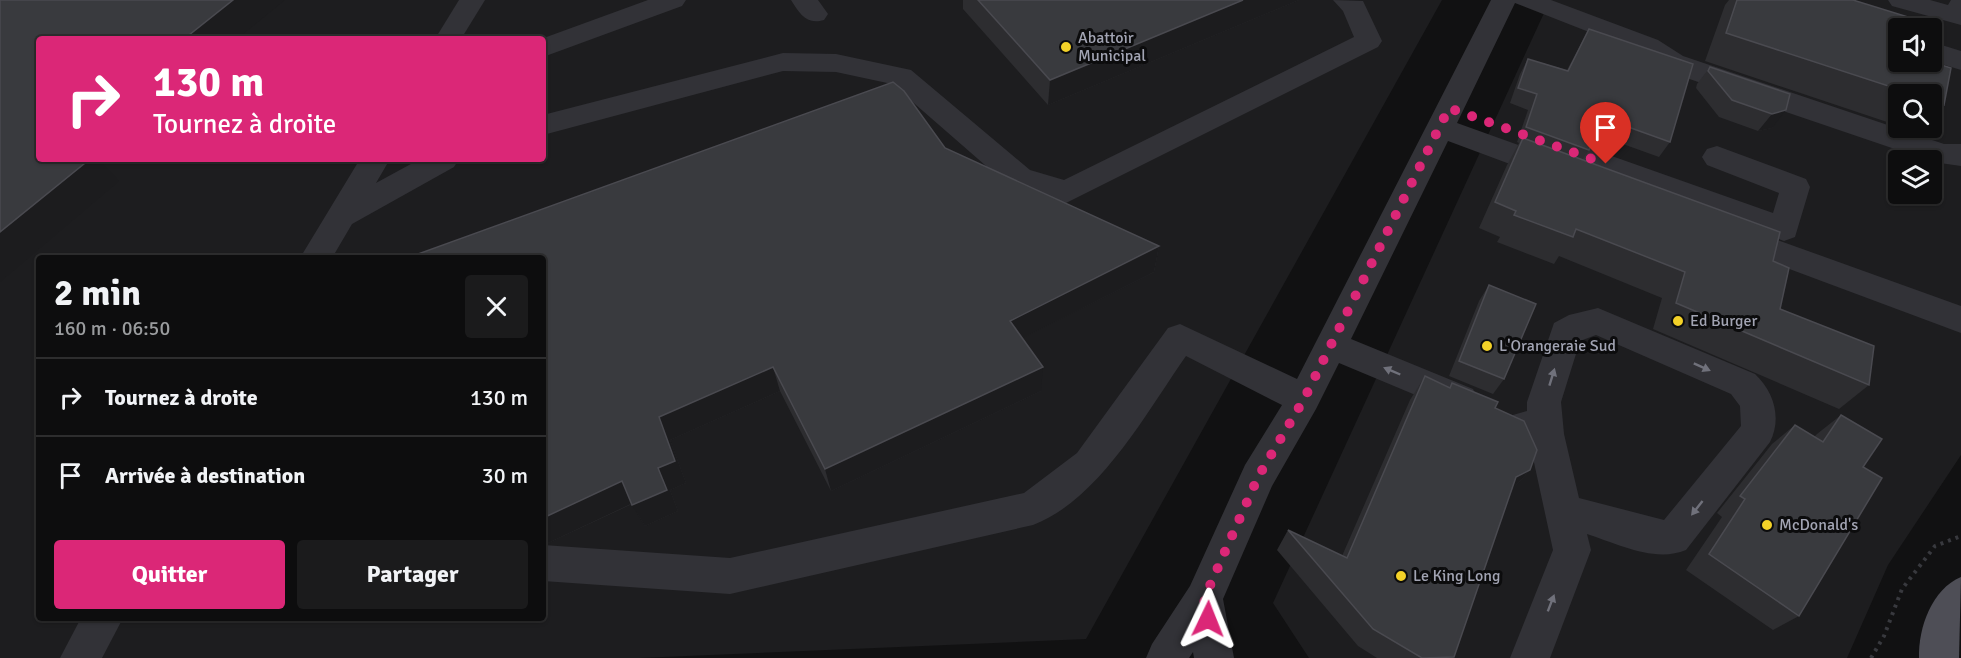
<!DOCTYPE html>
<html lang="fr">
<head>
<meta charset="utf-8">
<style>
	body { margin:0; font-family:Signika,sans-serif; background:#1b1b1c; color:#f1f3f6; height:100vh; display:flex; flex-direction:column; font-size:22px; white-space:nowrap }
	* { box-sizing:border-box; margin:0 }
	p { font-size:20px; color:#9a9c9e }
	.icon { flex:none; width:33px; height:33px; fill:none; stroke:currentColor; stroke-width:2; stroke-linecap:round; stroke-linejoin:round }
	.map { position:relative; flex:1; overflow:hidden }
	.sheet { position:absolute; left:36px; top:255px; width:510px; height:366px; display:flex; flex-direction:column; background:#0d0d0e; border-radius:6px; box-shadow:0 2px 4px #0004,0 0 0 2px #2d2d2e }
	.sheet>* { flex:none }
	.banner { position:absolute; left:36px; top:36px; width:510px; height:126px; border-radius:6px; box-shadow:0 2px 4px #0004,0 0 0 2px #2d2d2e; background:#db2777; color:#fff; overflow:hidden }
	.tools { position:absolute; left:1888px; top:18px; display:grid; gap:12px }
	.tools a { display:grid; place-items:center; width:54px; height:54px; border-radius:6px; background:#0d0d0e; box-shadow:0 2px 4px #0004,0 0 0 2px #2d2d2e; font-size:30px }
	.pin { position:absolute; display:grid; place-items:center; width:51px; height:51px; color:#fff; margin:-62px -26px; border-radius:50% 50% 50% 0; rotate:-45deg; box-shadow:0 0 6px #0007 }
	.pin .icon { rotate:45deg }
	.me { position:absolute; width:66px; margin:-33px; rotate:2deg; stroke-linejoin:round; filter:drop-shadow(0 0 4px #0008) }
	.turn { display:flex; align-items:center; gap:21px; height:126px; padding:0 18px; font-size:27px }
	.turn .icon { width:78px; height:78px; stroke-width:2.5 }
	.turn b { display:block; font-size:42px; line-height:51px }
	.round { display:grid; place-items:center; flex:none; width:63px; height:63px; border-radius:6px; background:#1b1b1c }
	.headline { display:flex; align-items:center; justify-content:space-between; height:102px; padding:0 18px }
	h1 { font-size:36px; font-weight:700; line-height:45px }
	.primary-button { display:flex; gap:12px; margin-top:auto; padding:12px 18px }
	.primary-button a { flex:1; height:69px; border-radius:6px; background:#db2777; color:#fff; font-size:24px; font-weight:700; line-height:69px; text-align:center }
	.primary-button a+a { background:#1b1b1c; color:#f1f3f6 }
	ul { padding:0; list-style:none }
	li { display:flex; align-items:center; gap:18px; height:78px; padding:0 18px; border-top:2px solid #2d2d2e }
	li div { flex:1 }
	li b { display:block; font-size:22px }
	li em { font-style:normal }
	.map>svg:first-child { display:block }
</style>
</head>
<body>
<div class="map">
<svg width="1961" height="658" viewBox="0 0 1961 658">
	<rect width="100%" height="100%" fill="#111112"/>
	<g fill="#1d1d1f" fill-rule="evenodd">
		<path d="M0,0H1442L1086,639L639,658H0ZM39,39H543V159H39ZM39,258H543V618H39Z"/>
		<path d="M1550,0H1961V455L1888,565L1847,658H1309L1273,603ZM1899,28H1932V62H1899ZM1899,94H1932V128H1899ZM1899,160H1932V194H1899Z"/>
	</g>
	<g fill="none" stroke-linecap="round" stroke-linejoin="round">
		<polyline stroke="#38393e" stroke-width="4" stroke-dasharray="3 5" stroke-linecap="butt" points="1871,658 1884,636 1902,589 1935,546 1961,536"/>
		<g fill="#323237" fill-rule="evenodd">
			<polygon points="459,0 485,0 461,39 435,39"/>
			<polygon points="648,0 686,0 682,6 543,57 543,39 541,39"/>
			<path d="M791,0H818L828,14L824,20C806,25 800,14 791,0Z"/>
			<polygon points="1333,0 1363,1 1382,41 1378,47 1066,203 1009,186 892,84 836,72 783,71 543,135 543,115 783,53 836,54 911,70 1030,170 1064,180 1354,37 1343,11"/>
			<path d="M1491,0H1551L1658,40L1683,56L1944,144H1961V166L1933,162L1663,70L1640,52L1515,3L1457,123L1566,162L1571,170L1566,178L1556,181L1448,141L1351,339L1473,389L1478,399L1473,409L1461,414L1339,363L1316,409L1272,486L1223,599L1234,658H1194L1193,652L1189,658H1146L1152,644L1190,586L1245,465L1282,405L1186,356C1146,413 1099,500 1033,525L730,594L543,581V545L730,558L1024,493L1077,453L1168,328L1180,324L1297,379Z"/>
			<polygon points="1888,0 1930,0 1948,5 1951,0 1961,0 1961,25 1892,6"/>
			<polygon points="1932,42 1961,51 1961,70 1932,61"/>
			<polygon points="1541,131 1773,213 1779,193 1707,165 1702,157 1707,149 1717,146 1806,179 1810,187 1795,237 1784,241 1531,148 1527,141 1531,134"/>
			<polygon points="360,159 390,159 376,183 420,159 459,159 454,167 352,224 332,258 300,258"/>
			<polygon points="1733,224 1961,306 1961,333 1722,244 1718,236 1722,228"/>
			<path d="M1598,308L1755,374C1774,392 1782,418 1770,442L1686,550C1655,563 1618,544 1587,534L1591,550L1550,658H1510L1553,550L1530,444L1513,437L1507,426L1513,415L1527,411V402L1554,323L1569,315ZM1596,335L1731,394L1740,406L1741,426L1664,520L1579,498L1564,434L1561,402L1580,341Z"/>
			<polygon points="81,618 123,618 102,658 60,658"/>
		</g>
		<path fill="#4e4e56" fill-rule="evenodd" d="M1961,577L1959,658H1919C1918,628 1932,589 1961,577Z"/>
	</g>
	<g fill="#2d2d30">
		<polygon points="963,0 1299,0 1048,105 963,9"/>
		<polygon points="1729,0 1853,0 1926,28 1899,28 1944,105 1932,117 1932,94 1899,94 1899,126 1705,61 1725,5"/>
		<polygon points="1589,29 1670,142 1659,157 1595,134 1589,150 1582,160 1773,261 1780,309 1869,385 1839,409 1653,329 1662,298 1559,256 1554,264 1497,242 1500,237 1479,228 1507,165 1519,143 1517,142 1528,110 1510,103 1520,74 1528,59 1567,70"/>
		<polygon points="1710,67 1790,94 1772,128 1758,131 1719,117 1696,88 1697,84"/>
		<polygon points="1902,128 1922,128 1917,132"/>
		<polygon points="945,148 1159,246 1154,272 1022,338 1041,391 831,491 780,391 670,440 686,483 670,490 678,511 645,526 632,504 548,543 543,543 543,258"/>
		<polygon points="1489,285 1504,379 1493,394 1449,376 1479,301"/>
		<polygon points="1425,376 1449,387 1452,383 1495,408 1530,470 1511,491 1454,657 1453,658 1377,658 1358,646 1277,550 1288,530 1342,556 1410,400"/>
		<polygon points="1841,415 1863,467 1799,616 1773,630 1686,570 1722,517 1717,513 1772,444 1795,425 1814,437 1817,434"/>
	</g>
	<g fill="#1c1c1e">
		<polygon points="233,0 285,0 237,39 184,39"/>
		<polygon points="1243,0 1299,0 1048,105 1050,80"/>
		<polygon points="1786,110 1772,128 1758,131 1772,114"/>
		<polygon points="75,159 98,159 119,181 0,282 0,232"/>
		<polygon points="1159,246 1154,272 1009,345 1010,321"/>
		<polygon points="773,367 780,391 670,440 686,483 670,490 678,511 645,526 632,505 658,468 659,417"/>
		<polygon points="1043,367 1041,391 831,491 825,469"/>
		<polygon points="1530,470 1510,492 1516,477"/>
		<polygon points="622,481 635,502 548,543 543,536 543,518"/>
	</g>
	<g fill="#393a3e" stroke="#4a4a50" stroke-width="1.5">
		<polygon points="0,0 233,0 184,39 39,39 39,159 90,159 0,232"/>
		<polygon points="978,0 1243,0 1050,80"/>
		<polygon points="1737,0 1853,0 1924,22 1928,20 1926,28 1899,28 1899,62 1932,62 1951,68 1944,105 1932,101 1932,94 1913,94 1726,33"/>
		<polygon points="1589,29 1693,64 1670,142 1603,118 1589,150 1526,127 1537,94 1518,88 1528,59 1568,71"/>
		<polygon points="1710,67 1790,94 1786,110 1772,114 1732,100 1708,71"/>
		<polygon points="893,82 904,91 945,148 1159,246 1010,321 1043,367 825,469 773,367 659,417 675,461 658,468 667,490 632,505 622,481 543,518 543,258 407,258"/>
		<polygon points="1523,138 1780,232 1773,261 1789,268 1780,309 1874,346 1869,385 1676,303 1685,272 1576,229 1573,237 1514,215 1516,211 1495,202"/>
		<polygon points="1489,285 1536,304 1504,379 1459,361"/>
		<polygon points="1425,376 1450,388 1452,383 1498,402 1495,408 1524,421 1537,450 1530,470 1516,477 1454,657 1422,658 1373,629 1288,530 1347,558"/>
		<polygon points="1841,415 1882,439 1863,467 1882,478 1799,616 1709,554 1745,499 1740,496 1795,425 1823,442"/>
	</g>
	<defs><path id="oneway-solid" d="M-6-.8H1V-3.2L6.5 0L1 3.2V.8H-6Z" transform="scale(1.5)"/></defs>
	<g fill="#70717b">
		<use href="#oneway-solid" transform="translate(1702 367) rotate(24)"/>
		<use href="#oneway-solid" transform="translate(1392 371) rotate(-157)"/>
		<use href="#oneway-solid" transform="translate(1552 377) rotate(-73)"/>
		<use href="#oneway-solid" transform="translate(1697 508) rotate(128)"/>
		<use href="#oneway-solid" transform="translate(1551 603) rotate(-69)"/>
	</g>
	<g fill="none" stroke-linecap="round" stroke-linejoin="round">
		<polyline stroke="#db2777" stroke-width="10" stroke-dasharray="0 18" points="1208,619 1204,599 1258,477 1304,399 1449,108 1606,164"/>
	</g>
	<g fill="#f3d128" stroke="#0c0c0d" stroke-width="2">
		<circle cx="1066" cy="47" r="6"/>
		<circle cx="1678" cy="321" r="6"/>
		<circle cx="1487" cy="346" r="6"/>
		<circle cx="1767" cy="525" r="6"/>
		<circle cx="1401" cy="576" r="6"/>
	</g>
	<g text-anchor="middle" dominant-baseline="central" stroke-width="6" stroke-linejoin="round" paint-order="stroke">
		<g font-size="16" fill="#a2a4b3" stroke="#0c0c0d" text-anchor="start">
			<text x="1078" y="38">Abattoir<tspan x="1078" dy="18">Municipal</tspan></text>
			<text x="1690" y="321">Ed Burger</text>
			<text x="1499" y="346">L'Orangeraie Sud</text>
			<text x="1779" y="525">McDonald's</text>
			<text x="1413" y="576">Le King Long</text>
		</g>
	</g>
</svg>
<div class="tools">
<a><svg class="icon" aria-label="sound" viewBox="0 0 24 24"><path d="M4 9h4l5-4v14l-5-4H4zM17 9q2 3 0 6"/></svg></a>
<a><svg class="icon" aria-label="search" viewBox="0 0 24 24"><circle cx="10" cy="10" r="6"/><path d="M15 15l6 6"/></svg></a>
<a><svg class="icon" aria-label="layers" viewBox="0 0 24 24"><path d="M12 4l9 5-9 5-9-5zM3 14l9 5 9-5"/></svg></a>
</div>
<div class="pin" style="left:1606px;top:164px;background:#d93025"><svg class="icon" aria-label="arrive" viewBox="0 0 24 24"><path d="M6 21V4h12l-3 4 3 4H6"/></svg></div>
<svg class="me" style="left:1208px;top:619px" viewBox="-20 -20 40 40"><path d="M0-17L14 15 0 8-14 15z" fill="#db2777" stroke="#fff" stroke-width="4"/></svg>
<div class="banner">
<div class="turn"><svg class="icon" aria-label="right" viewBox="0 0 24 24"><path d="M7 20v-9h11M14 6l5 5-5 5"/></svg><div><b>130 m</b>Tournez à droite</div></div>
</div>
<section class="sheet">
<div class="headline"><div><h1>2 min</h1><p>160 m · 06:50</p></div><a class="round"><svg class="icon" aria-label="close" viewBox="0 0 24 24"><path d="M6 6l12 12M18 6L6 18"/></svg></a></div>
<ul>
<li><svg class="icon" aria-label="right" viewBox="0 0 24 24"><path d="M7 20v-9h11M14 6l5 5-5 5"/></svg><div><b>Tournez à droite</b></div><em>130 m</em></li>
<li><svg class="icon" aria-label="arrive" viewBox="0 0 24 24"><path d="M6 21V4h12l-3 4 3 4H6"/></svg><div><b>Arrivée à destination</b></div><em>30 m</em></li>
</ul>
<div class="primary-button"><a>Quitter</a><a>Partager</a></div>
</section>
</div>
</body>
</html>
